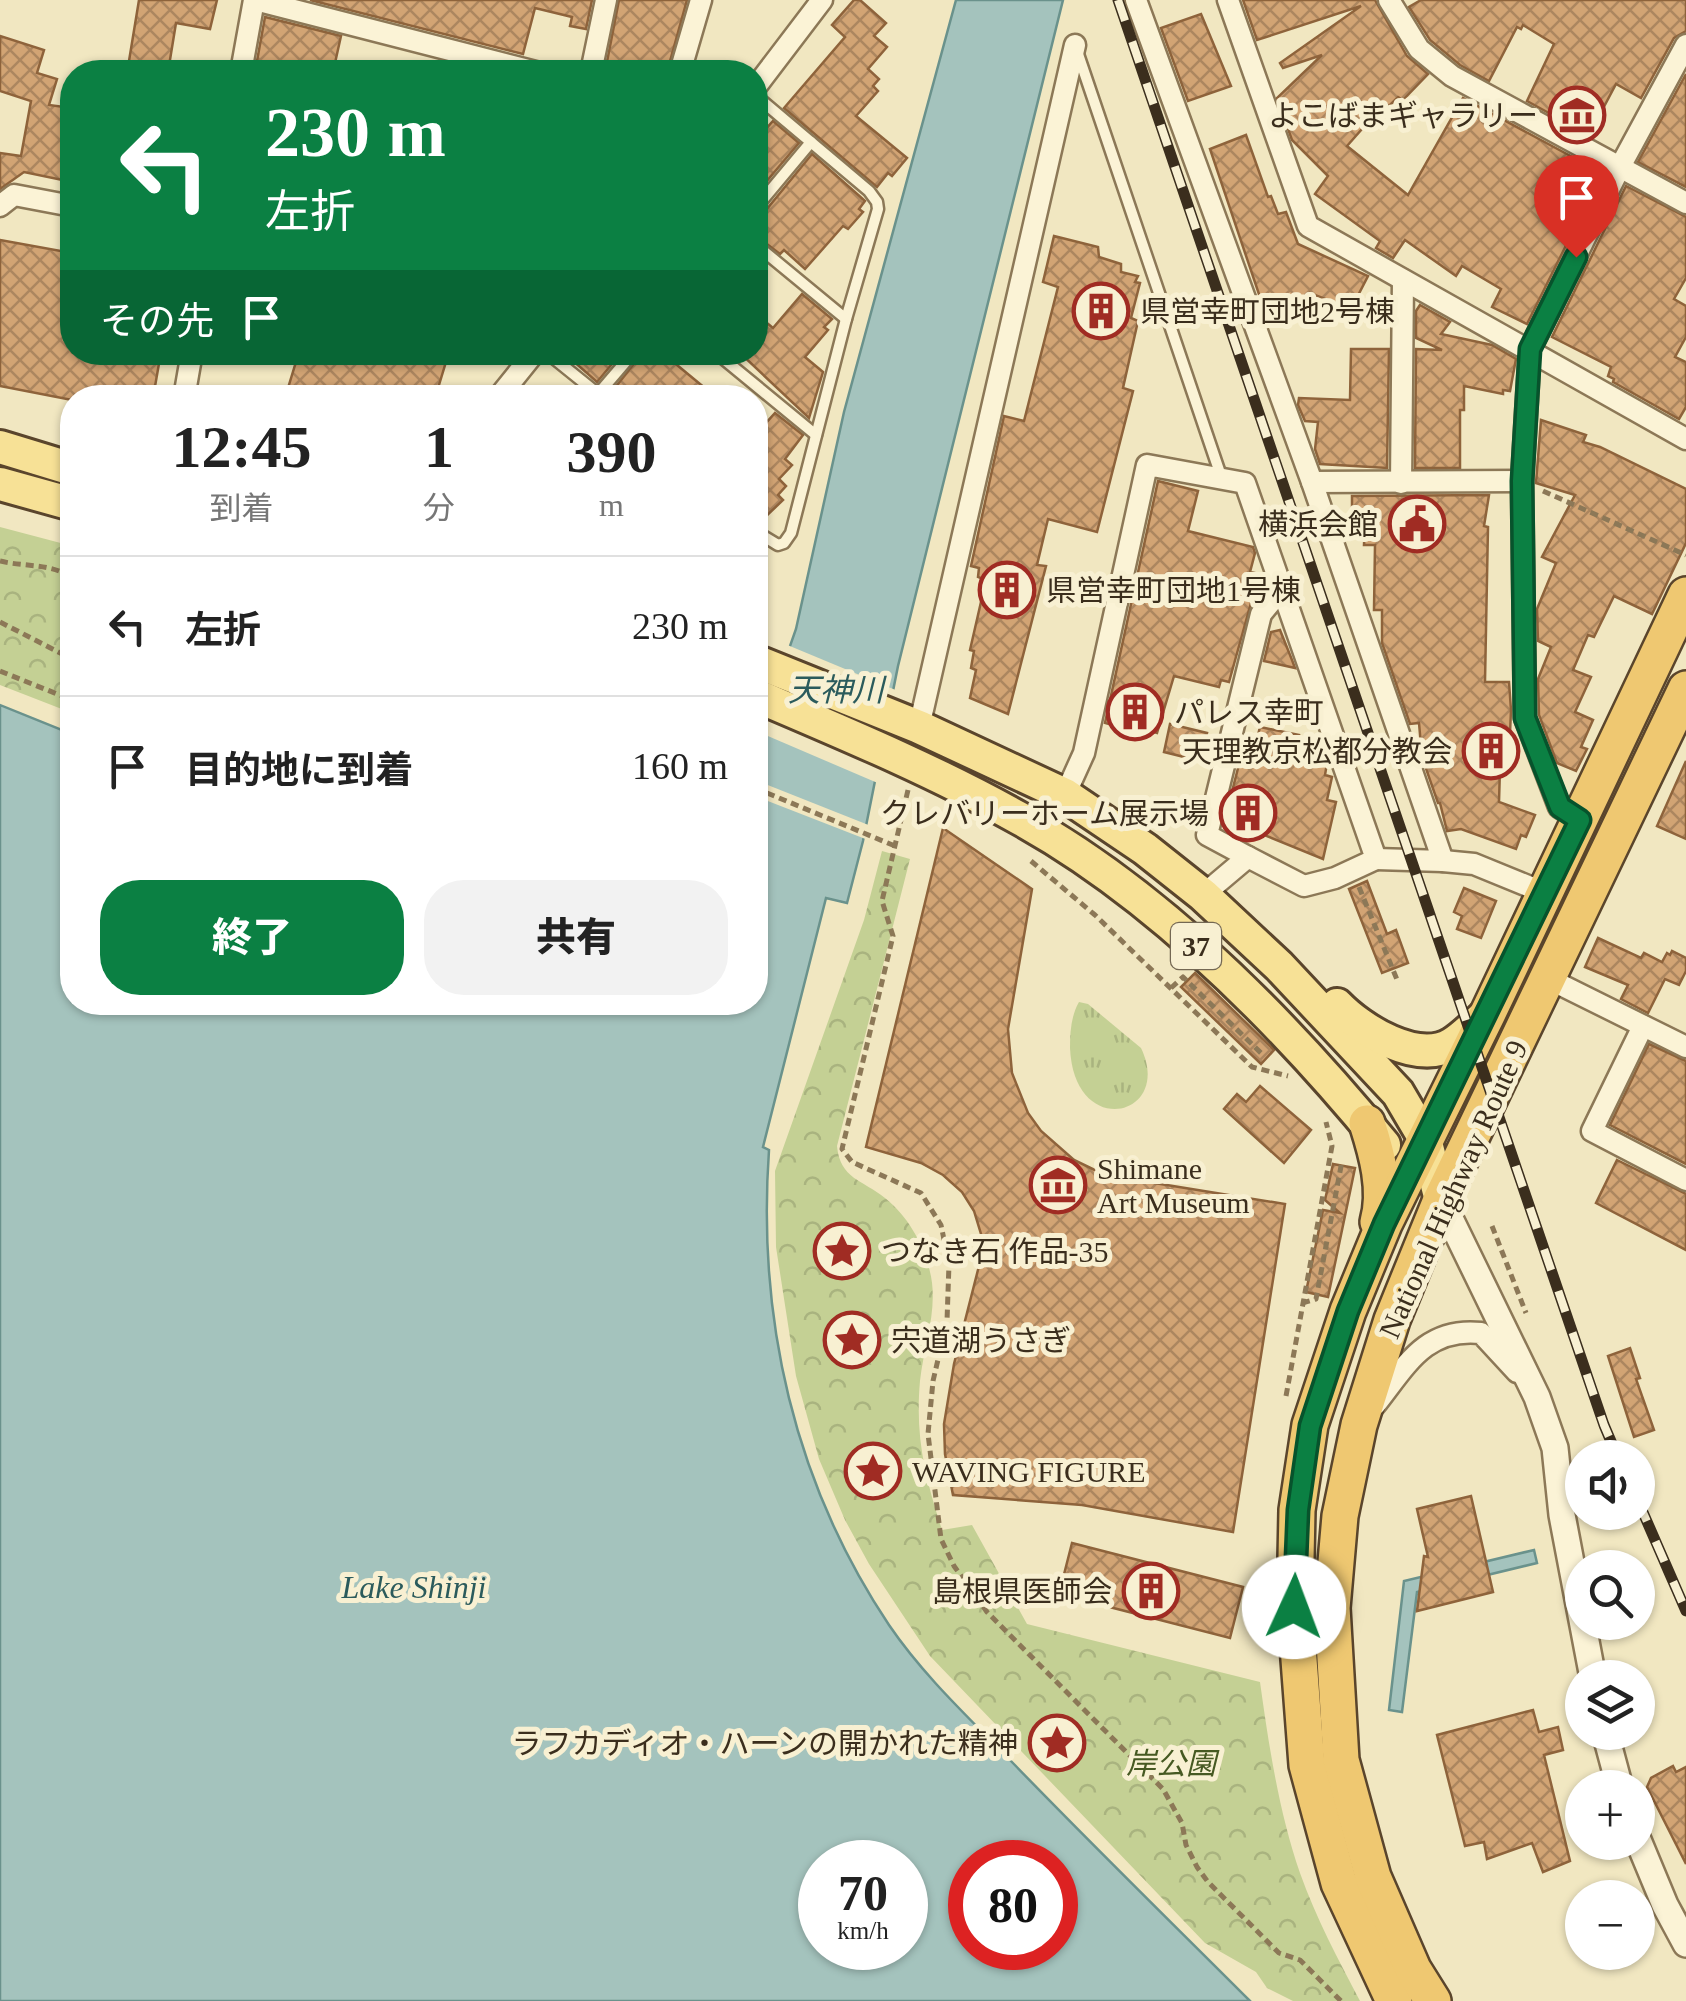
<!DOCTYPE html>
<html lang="ja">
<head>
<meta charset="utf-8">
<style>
	body { margin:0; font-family:"Times New Roman","Noto Sans JP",serif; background:#f2f2f2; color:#222; height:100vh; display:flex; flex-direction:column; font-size:38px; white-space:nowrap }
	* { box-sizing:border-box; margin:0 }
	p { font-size:32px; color:#767676 }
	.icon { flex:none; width:55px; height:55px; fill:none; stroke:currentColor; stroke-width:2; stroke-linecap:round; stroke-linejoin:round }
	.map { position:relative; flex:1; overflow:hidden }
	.details { position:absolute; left:60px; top:385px; width:708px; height:630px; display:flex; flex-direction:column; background:#fff; border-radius:40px; box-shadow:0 2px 8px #0004 }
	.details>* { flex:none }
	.top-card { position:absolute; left:60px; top:60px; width:708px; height:305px; border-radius:40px; box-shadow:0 2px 8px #0004; background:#0b8043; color:#fff; overflow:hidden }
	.controls { position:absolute; left:1565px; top:1440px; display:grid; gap:20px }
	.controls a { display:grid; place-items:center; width:90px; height:90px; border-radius:50%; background:#fff; box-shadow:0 2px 8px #0004; font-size:50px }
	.speed { position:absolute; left:798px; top:1840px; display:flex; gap:20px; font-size:50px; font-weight:700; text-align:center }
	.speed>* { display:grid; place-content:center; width:130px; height:130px; border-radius:50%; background:#fff; box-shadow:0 2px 8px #0004; line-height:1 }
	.speed small { font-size:25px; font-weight:400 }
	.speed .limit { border:15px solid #d22; background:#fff; color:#111 }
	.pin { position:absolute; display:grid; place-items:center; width:85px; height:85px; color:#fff; margin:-102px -42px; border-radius:50% 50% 50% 0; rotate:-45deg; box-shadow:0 0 10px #0007 }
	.pin .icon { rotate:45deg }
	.me { position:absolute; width:110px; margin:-55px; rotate:2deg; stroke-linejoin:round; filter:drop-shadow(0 0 8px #0008) }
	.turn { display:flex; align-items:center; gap:35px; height:210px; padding:0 40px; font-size:45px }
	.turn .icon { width:130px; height:130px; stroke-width:2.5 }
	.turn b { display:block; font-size:70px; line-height:85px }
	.then { display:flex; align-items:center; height:95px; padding:0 40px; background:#0003; gap:20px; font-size:38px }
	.eta { display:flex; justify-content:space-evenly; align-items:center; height:170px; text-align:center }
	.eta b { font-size:60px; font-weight:800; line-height:70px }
	.button { display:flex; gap:20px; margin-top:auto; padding:20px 40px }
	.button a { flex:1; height:115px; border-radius:40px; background:#0b8043; color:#fff; font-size:40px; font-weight:800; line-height:115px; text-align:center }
	.button a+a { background:#f2f2f2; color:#222 }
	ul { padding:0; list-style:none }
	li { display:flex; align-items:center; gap:30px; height:140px; padding:0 40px; border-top:2px solid #e0e0e0 }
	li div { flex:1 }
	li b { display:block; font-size:38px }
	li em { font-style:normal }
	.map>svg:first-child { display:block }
</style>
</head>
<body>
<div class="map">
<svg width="1686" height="2001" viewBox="0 0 1686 2001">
	<defs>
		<pattern id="grass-tufts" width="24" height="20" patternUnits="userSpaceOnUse" patternTransform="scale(2.5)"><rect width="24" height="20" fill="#c4d094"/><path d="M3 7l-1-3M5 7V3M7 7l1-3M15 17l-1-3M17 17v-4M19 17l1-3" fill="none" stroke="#a9b37f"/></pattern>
		<pattern id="park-crowns" width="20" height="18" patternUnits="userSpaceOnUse" patternTransform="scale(2.5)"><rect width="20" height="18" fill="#c4d094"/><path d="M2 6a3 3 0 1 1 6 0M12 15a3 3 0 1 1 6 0" fill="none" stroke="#a9b37f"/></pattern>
		<pattern id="building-cross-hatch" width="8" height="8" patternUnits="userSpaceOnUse" patternTransform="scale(2.5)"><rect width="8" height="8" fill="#d2a474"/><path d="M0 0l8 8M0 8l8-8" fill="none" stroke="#ac865f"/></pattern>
	</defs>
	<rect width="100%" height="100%" fill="#f1e7c1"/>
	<path fill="url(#grass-tufts)" d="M1079,1002L1088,1004L1141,1048C1174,1117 1074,1141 1070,1048C1070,1032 1071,1016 1079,1002Z"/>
	<g fill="url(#park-crowns)">
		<polygon points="0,527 72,546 72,713 0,685"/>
		<path d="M882,851L910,859L837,1146C840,1179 863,1180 885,1198C908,1217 921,1240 929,1268C940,1306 924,1343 920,1381C915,1437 925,1477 942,1530L972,1525L1027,1624L1260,1682C1269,1747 1279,1812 1300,1873C1316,1918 1338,1959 1360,2001H1293L1267,1988L1256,1972L1205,1943L930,1656L869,1564L845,1520L819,1459L796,1376L776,1247L775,1171L864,920Z"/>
	</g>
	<g fill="#a4c3bd" stroke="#6a928c" stroke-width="2.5" fill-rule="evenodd">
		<path d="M956,0H1063L898,666L863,841L847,903L826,898L763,1147L769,1150C757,1319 794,1483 889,1625C923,1675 968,1717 1010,1760C1089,1842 1170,1921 1250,2001H0V705L72,734V1002H755V746L796,629L844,412ZM820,1862H905V1948H820ZM970,1862H1055V1948H970Z"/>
		<polygon points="1534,1550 1537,1563 1417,1592 1402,1712 1389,1710 1404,1581"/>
	</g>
	<g fill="#f1e7c1">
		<polygon points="785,644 898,691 880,784 756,731"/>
		<polygon points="755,780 871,826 868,840 755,796"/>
	</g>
	<g fill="url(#building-cross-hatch)" stroke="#8e633b" stroke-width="2.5">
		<polygon points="139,0 217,0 210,29 176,23 168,72 132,72 134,62 129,61"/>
		<polygon points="310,0 592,0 586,29 570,26 572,17 535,8 523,54"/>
		<polygon points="619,0 687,0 667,72 605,72"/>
		<polygon points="854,0 860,0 886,23 874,36 887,47 868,69 879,79 873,86 878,91 856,116 907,158 892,176 888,173 877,187 784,108 845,37 832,25"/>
		<polygon points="1243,0 1375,0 1407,56 1428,74 1403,100 1398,97 1389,106 1385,103 1347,146 1408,195 1463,98 1602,173 1527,324 1492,307 1501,289 1462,266 1456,276 1405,240 1393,258 1376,248 1380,241 1315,194 1328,176 1292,140 1277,98 1322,55 1283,68 1280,63 1361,6 1257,40"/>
		<polygon points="1421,0 1686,0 1686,31 1674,38 1641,98 1616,84 1589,135 1527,101 1554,44 1523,25 1521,29 1517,27 1489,81 1460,65 1430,40 1409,7"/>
		<polygon points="1201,14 1231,86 1188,101 1161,28"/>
		<polygon points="265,17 341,36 333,72 255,72"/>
		<polygon points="0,36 44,50 37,73 57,79 49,105 72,108 72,182 24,172 0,189 0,153 21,156 31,101 0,91"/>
		<polygon points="1686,74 1686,187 1638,162"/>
		<polygon points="773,121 799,143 755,195 755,141"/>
		<polygon points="1246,135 1268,197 1271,196 1278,214 1286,212 1298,244 1368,276 1351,309 1310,293 1305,303 1266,315 1210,149"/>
		<polygon points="812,154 865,201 859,209 863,212 848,229 843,226 805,269 784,250 780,254 755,235 755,218 762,215"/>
		<polygon points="1626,186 1686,217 1686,278 1674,299 1686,306 1686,337 1675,357 1686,362 1686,407 1679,419 1613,382 1614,379 1608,376 1611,367 1552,337"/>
		<polygon points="1054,236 1098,247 1099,257 1121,264 1121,272 1138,276 1135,282 1140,283 1131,318 1138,321 1123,388 1133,391 1097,532 1048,519 1037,565 1046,566 1008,714 970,698 976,670 971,668 974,651 970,650 986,580 978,577 979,568 971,566 1004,416 1024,421 1058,287 1043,282"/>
		<polygon points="0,240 72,253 72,352 161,352 153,398 72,398 72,400 0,386"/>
		<polygon points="802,294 832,319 824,327 828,330 805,357 823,372 809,418 739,352 755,352 755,313 773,328"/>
		<polygon points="1420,305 1450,322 1441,334 1492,345 1516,359 1510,391 1503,390 1503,394 1464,386 1464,410 1460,410 1460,468 1415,468 1416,349 1442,350 1416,338 1416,311"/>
		<polygon points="1351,349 1389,349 1387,468 1320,464 1315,449 1318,422 1305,421 1298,405 1299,398 1350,400"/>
		<polygon points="299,352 449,352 435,398 285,398"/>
		<polygon points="563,352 622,352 597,382"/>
		<polygon points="643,352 688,352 677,365 717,398 616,398 611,393"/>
		<polygon points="775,413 803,435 785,459 792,465 779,479 786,486 778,495 783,500 759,523 755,522 755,435"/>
		<polygon points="1541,420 1586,435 1583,442 1600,447 1686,489 1686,543 1652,614 1614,596 1594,637 1588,635 1573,670 1591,677 1575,712 1593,720 1581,747 1587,749 1576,771 1557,763 1539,715 1538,679 1551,647 1538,641 1537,609 1556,563 1542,557 1575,495 1536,483"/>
		<polygon points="1158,481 1198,491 1188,531 1253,547 1255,553 1250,572 1259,574 1229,682 1221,680 1219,687 1174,676 1157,733 1130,725 1129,730 1105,723"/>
		<polygon points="1489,495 1484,526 1488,527 1485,682 1509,682 1511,710 1509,757 1505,758 1505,768 1500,768 1499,802 1535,815 1526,837 1521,835 1516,849 1461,829 1447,831 1440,803 1438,803 1422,757 1419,723 1410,724 1382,643 1382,610 1374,610 1375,545 1364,545 1365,517 1352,517 1352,496"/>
		<polygon points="1280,630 1292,660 1295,668 1264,661 1271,632"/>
		<polygon points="1170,724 1207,733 1200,761 1164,752"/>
		<polygon points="1260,727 1299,735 1295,755 1327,763 1325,775 1332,777 1327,800 1336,802 1323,859 1225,819 1246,737 1257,739"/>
		<polygon points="1686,761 1686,839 1657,826"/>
		<polygon points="943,828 1032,889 1008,1029 1012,1073 1028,1113 1041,1131 1074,1160 1105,1175 1285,1204 1233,1532 1082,1505 953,1495 945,1454 944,1424 954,1364 980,1262 981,1234 974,1211 962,1192 943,1175 921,1163 866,1147"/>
		<polygon points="1367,881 1387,934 1396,930 1408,963 1382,973 1349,889"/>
		<polygon points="1464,888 1496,901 1481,938 1457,929 1462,916 1454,912"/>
		<polygon points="1598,938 1641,958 1644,953 1662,962 1667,953 1670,955 1672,951 1686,958 1686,971 1679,985 1665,979 1648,1013 1621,999 1628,985 1585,967"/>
		<polygon points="1195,973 1274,1050 1261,1064 1181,987"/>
		<polygon points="1649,1044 1686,1061 1686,1164 1610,1125"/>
		<polygon points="1260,1086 1311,1130 1284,1163 1224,1109 1237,1094 1246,1102"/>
		<polygon points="1617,1160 1686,1194 1686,1250 1596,1203"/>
		<polygon points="1333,1164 1355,1168 1328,1297 1306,1292 1323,1210 1340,1213 1325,1200"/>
		<polygon points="1630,1348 1640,1378 1636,1379 1654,1430 1634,1437 1608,1356"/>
		<polygon points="1471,1496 1493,1592 1417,1611 1424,1556 1428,1557 1417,1509"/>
		<polygon points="1072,1543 1243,1587 1230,1638 1059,1594"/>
		<polygon points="1533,1710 1539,1732 1558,1727 1563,1750 1544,1755 1570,1861 1543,1872 1532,1843 1487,1859 1484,1842 1465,1846 1437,1735"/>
		<polygon points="1673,1766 1676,1772 1686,1767 1686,1864 1647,1787 1651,1778"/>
	</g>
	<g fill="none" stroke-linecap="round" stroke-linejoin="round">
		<g stroke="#8c7857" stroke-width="15">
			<g id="service">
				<polyline points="1077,51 1221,476"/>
				<polyline points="755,95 869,191 877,202 878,209 846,319 791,533 784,543 778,545 755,531"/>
				<polyline points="755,209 811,142"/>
				<polyline points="755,244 846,319"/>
				<polyline points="546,352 603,398"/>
				<polyline points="715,352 816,435"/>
				<polyline points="598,394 634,352"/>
			</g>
		</g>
		<g stroke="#8c7857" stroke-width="25">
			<g id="minor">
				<polyline points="255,0 536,72"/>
				<polyline points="1136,0 1312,482 1443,861 1376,859"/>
				<polyline points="1228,0 1308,226 1686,439"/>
				<polyline points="1389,0 1419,49 1452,76 1686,203"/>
				<polyline points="241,72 254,0"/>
				<polyline points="591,72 606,0"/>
				<polyline points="680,72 701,0"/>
				<polyline points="755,88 822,0"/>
				<polyline points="0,206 14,195 72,206"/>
				<polyline points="184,398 192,352"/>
				<polyline points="498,398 535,352"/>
				<polyline points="1312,482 1522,481"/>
				<polyline points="1401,483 1403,280"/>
				<polyline points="919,727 1075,45"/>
				<polyline points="1065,795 1084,753 1147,465 1245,483 1376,859 1335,878 1304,886 1248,857 1203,895"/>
				<polyline points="1580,820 1559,807 1525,718 1522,481 1530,349 1621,165 1686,45"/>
				<polyline points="1248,857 1207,835 1261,614 1280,591"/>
				<polyline points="1443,861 1474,864 1545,893"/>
				<polyline points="1547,978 1686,1047"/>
				<polyline points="1643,1026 1592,1131 1686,1180"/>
				<path d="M1375,1405C1406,1366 1425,1327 1481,1333L1517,1372"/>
			</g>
		</g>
		<g stroke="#8c7857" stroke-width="30">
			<g id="tertiary">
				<polyline points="1441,1200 1537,1397 1555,1448 1562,1515 1593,1678"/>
				<polyline points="1605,1732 1620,1788"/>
				<polyline points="1638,1840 1665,1905 1686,1944"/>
			</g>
		</g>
		<g stroke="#5a452c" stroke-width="38">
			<g id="primary">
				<polyline points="0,447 72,469"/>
				<polyline points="0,484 72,504"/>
				<polyline points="755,661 919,727 1065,795 1145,849 1203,895 1279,966 1398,1093 1425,1139 1441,1200"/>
				<path d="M755,695C844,733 933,770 1017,817C1158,894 1283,1022 1384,1145"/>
				<path d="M1337,1005C1361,1030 1417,1065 1452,1044C1465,1036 1477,1023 1488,1013"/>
			</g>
		</g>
		<g stroke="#5a452c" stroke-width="40">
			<g id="trunk">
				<path d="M1367,1123C1377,1154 1387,1190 1378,1222"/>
				<polyline points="1394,2001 1339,1883 1307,1765 1295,1607 1297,1510 1310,1425 1348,1311 1384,1224 1488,1013 1686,595"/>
				<polyline points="1433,2001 1413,1969 1373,1877 1341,1760 1332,1608 1340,1516 1359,1425 1392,1320 1441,1200 1686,689"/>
			</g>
		</g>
		<g stroke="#8c7857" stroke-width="5" stroke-dasharray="8 5" stroke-linecap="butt">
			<polyline points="1543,491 1686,555"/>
			<path d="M0,561C24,567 52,563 72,578"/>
			<polyline points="0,622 72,659"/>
			<polyline points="0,671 72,700"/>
			<polyline points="755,788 895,846"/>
			<polyline points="908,790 882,901 893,936 842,1149 852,1162 921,1193 941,1225 949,1264 947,1321 933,1381 928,1434 941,1539 954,1566 987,1612 1163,1789 1182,1823 1186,1845 1197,1867 1208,1882 1279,1953 1300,1960 1341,2001"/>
			<polyline points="1031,861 1095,915 1252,1067 1288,1076"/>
			<polyline points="1359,887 1398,982"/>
			<polyline points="1171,988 1183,977 1262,1054"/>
			<polyline points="1492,1226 1526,1313"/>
			<polyline points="1302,1303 1316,1299 1342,1161"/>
			<polyline points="1286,1396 1332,1146 1326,1122"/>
		</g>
		<use href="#service" stroke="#fbf3d6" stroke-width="10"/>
		<use href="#minor" stroke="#fbf3d6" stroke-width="20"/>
		<use href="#tertiary" stroke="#fbf3d6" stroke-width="25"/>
		<use href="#primary" stroke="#f7e196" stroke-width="32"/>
		<use href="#trunk" stroke="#efc871" stroke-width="35"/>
		<g stroke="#3b2e1d" stroke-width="11">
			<g id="rail">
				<polyline points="1118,0 1604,1425 1618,1458"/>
				<polyline points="1638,1501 1686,1611"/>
			</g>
		</g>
		<use href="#rail" stroke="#f8f0d2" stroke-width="8" stroke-dasharray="22" stroke-linecap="butt"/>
	</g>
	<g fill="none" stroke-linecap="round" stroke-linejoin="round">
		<g stroke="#07532c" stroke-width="25">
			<polyline id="route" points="1294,1607 1298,1510 1310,1426 1348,1311 1384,1224 1580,820 1560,807 1525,718 1522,481 1530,349 1576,257"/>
		</g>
		<use href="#route" stroke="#0b8043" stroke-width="18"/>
	</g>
	<defs>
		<g id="museum-ring" transform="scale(2.875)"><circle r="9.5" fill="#f8f0d2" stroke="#a02c23" stroke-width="1.5"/><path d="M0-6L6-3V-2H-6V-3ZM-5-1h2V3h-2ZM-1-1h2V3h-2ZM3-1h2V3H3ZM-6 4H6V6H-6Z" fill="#a02c23"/></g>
		<g id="building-ring" transform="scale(2.875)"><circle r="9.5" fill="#f8f0d2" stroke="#a02c23" stroke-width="1.5"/><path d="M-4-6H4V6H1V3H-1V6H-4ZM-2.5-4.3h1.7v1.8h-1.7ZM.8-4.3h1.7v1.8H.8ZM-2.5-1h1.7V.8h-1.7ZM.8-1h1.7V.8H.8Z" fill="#a02c23"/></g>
		<g id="civic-ring" transform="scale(2.875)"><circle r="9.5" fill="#f8f0d2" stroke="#a02c23" stroke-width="1.5"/><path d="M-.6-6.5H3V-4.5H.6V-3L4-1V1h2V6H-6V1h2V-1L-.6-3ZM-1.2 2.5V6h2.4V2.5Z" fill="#a02c23"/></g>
		<g id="sight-ring" transform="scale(2.875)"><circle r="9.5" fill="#f8f0d2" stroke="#a02c23" stroke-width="1.5"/><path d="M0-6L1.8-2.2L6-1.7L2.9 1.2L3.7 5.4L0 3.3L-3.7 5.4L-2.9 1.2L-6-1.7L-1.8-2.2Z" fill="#a02c23"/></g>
	</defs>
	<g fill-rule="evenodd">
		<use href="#museum-ring" x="1577" y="115"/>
		<use href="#building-ring" x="1101" y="311"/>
		<use href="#civic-ring" x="1417" y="524"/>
		<use href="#building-ring" x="1007" y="590"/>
		<use href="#building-ring" x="1135" y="712"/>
		<use href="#building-ring" x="1491" y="751"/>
		<use href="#building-ring" x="1248" y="813"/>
		<use href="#museum-ring" x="1058" y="1185"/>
		<use href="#sight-ring" x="842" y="1251"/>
		<use href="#sight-ring" x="852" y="1340"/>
		<use href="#sight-ring" x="873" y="1471"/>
		<use href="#building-ring" x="1151" y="1591"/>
		<use href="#sight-ring" x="1057" y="1743"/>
	</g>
	<g text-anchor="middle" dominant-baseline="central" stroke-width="10" stroke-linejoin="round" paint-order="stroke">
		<rect fill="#f8f0d2" stroke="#746853" stroke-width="2.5" x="1171" y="923" width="50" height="46" rx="8"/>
		<g font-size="28" font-weight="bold" fill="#3b2e1d">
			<text x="1196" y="946">37</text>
		</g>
		<g font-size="30" fill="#3b2e1d" stroke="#f8f0d2" text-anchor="start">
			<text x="1538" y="115" text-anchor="end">よこばまギャラリー</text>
			<text x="1140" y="311">県営幸町団地2号棟</text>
			<text x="1378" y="524" text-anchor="end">横浜会館</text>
			<text x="1046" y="590">県営幸町団地1号棟</text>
			<text x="1174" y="712">パレス幸町</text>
			<text x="1452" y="751" text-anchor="end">天理教京松都分教会</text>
			<text x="1209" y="813" text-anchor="end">クレバリーホーム展示場</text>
			<text x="1097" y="1168">Shimane<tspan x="1097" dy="34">Art Museum</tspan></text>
			<text x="881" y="1251">つなき石 作品-35</text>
			<text x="891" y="1340">宍道湖うさぎ</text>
			<text x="912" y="1471">WAVING FIGURE</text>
			<text x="1112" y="1591" text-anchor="end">島根県医師会</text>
			<text x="1018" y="1743" text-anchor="end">ラフカディオ・ハーンの開かれた精神</text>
		</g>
		<g font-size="30" fill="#3b2e1d" stroke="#f8f0d2">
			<text transform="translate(1453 1189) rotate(-66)">National Highway Route 9</text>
		</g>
		<g font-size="30" font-style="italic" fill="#465922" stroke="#f8f0d2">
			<text x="1171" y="1763">岸公園</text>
		</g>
		<g font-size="32" font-style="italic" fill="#2b5b5c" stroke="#f8f0d2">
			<text x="836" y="690">天神川</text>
			<text x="414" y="1587">Lake Shinji</text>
		</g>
	</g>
</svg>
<div class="controls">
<a><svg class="icon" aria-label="sound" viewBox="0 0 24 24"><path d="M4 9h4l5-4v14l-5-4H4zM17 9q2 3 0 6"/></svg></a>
<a><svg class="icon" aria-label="search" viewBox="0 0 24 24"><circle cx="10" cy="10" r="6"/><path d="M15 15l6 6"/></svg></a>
<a><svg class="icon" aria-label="layers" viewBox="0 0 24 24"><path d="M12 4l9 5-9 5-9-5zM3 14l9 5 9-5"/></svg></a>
<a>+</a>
<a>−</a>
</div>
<div class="speed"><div>70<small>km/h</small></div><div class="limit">80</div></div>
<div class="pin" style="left:1576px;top:257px;background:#d93025"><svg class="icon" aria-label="arrive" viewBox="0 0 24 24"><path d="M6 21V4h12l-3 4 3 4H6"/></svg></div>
<svg class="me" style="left:1294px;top:1607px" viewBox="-20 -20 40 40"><circle r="19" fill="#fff"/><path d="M0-13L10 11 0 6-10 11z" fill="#0b8043"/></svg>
<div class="top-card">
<div class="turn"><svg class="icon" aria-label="left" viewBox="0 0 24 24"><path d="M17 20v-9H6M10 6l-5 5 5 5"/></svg><div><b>230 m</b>左折</div></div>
<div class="then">その先<svg class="icon" aria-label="arrive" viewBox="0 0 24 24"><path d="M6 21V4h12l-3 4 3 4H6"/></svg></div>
</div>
<section class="details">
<div class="eta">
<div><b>12:45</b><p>到着</p></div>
<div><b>1</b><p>分</p></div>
<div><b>390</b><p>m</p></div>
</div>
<ul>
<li><svg class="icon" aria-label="left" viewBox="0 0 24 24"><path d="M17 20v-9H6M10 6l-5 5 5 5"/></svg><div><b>左折</b></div><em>230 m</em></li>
<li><svg class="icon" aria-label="arrive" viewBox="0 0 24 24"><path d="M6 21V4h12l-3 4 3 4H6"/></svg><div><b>目的地に到着</b></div><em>160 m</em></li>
</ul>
<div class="button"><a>終了</a><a>共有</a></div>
</section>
</div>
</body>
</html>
